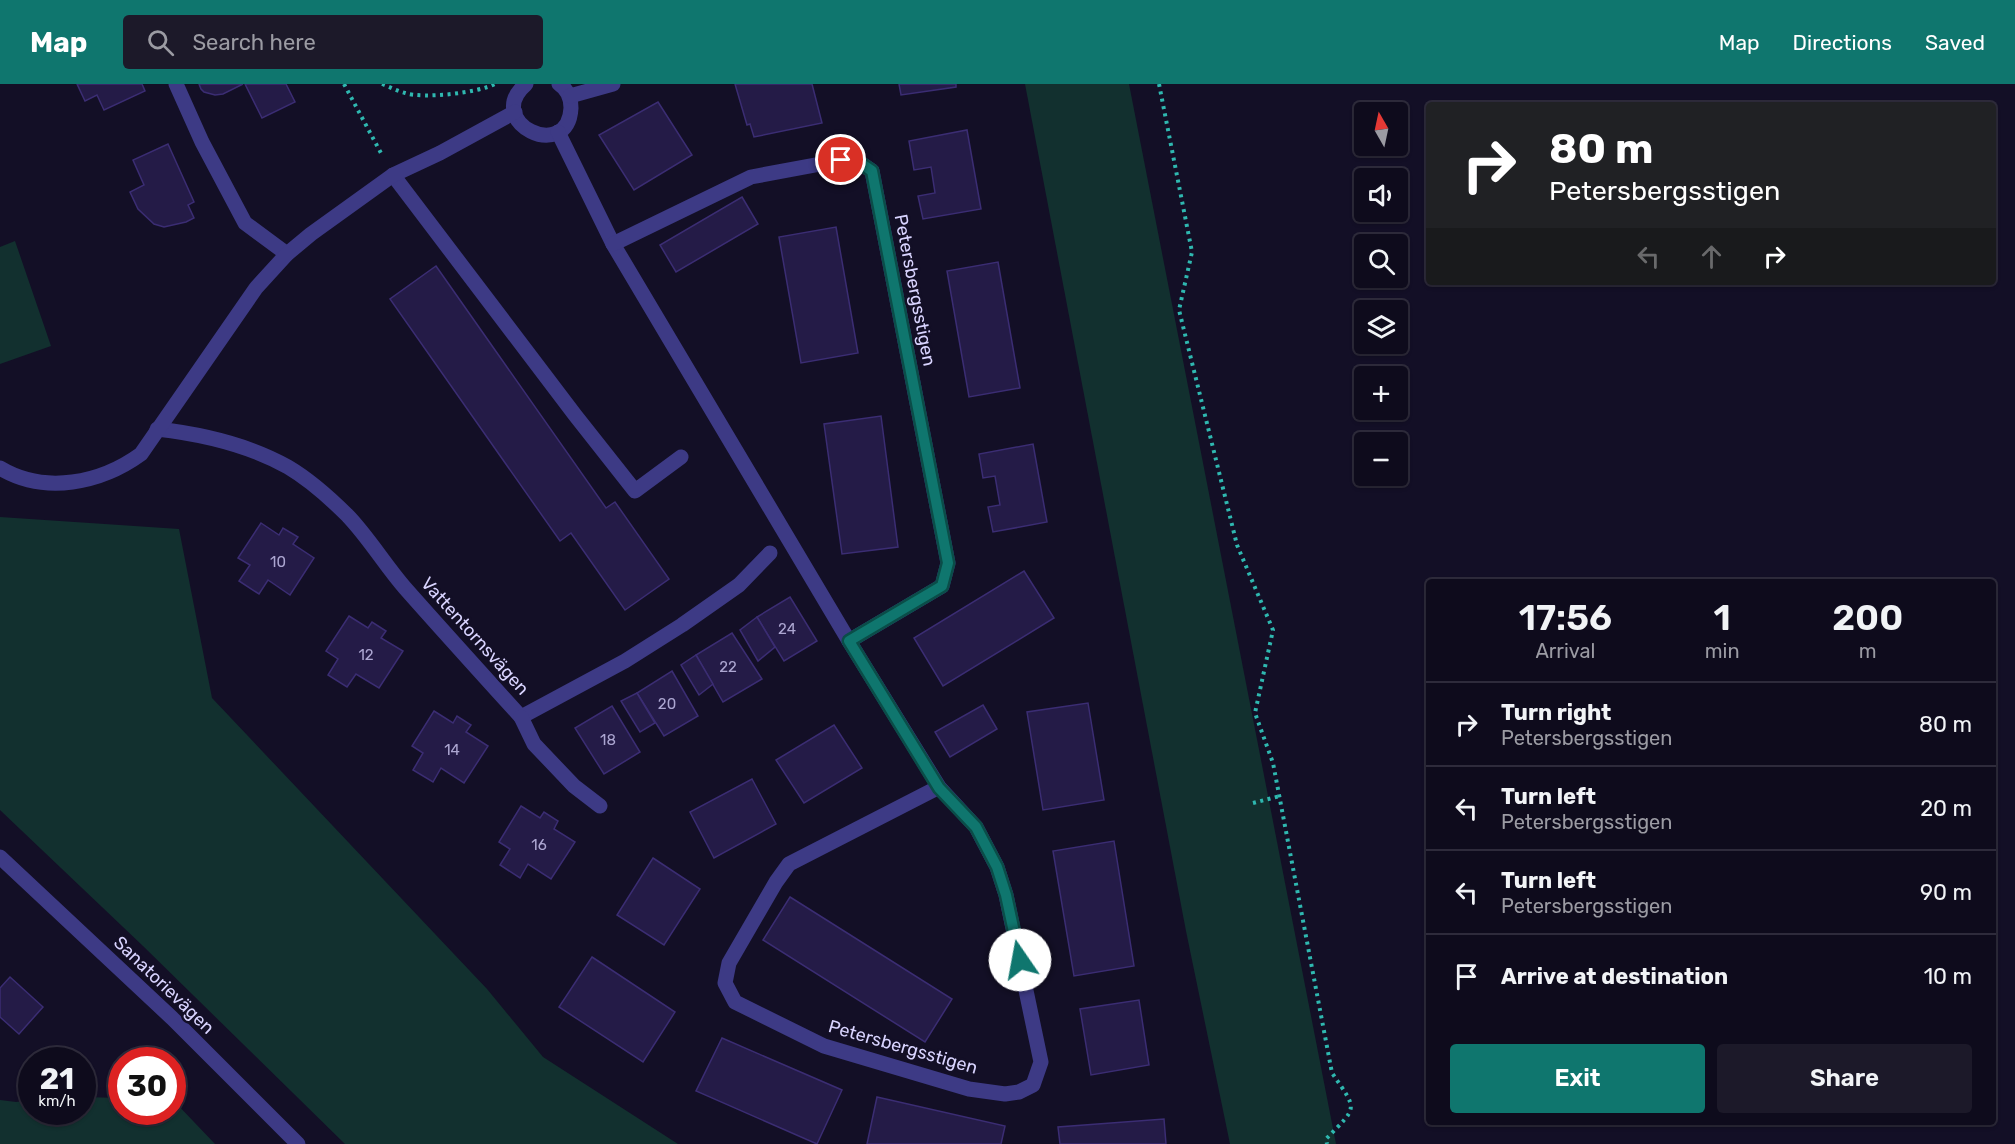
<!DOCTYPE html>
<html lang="en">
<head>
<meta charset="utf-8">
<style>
	body { margin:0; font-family:Rubik,sans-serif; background:#1c1929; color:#f1f3f6; height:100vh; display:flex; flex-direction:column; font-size:22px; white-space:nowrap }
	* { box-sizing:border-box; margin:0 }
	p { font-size:20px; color:#9b9ba3 }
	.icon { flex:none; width:33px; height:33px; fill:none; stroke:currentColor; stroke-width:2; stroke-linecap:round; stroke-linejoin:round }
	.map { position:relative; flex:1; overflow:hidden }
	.details { position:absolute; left:1426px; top:495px; width:570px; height:546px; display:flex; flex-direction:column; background:#0e0b1c; border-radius:6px; box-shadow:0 2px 4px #0004,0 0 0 2px #2e2b3b }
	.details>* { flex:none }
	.banner { position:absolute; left:1426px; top:18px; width:570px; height:183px; border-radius:6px; box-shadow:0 2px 4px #0004,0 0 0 2px #2e2b3b; background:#202124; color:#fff; overflow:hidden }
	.needle { width:39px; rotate:351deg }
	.buttons { position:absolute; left:1354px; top:18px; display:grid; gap:12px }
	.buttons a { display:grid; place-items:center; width:54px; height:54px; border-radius:6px; background:#0e0b1c; box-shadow:0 2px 4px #0004,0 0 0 2px #2e2b3b; font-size:30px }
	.speed { position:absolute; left:18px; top:963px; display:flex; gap:12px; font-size:30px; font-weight:700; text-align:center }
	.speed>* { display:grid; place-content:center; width:78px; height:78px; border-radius:50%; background:#0e0b1c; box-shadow:0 2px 4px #0004,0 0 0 2px #2e2b3b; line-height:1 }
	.speed small { font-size:15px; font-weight:400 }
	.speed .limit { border:9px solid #d22; background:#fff; color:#111 }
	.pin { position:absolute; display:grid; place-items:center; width:51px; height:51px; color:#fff; margin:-26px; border:3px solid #fff; border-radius:50%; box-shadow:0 2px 6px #0007 }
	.me { position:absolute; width:66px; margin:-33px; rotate:348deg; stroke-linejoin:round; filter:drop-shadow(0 0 4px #0008) }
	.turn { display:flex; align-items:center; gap:21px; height:126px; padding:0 24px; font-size:27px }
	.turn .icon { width:78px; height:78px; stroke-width:2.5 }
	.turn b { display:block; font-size:42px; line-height:51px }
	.lanes { display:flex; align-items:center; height:57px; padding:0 24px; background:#0003; justify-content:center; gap:30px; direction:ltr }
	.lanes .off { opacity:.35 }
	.eta { display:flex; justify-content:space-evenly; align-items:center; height:102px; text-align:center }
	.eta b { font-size:36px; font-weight:600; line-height:42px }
	.cta { display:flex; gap:12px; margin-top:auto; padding:12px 24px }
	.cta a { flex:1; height:69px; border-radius:6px; background:#0f766e; color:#fff; font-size:24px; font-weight:600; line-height:69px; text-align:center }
	.cta a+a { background:#1c1929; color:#f1f3f6 }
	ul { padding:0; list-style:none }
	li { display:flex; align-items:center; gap:18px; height:84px; padding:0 24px; border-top:2px solid #2e2b3b }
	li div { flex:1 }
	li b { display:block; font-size:22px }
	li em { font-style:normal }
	header { display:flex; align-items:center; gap:36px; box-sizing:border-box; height:84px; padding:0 30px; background:#0f766e; color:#fff }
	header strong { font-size:28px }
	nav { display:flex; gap:33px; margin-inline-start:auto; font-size:21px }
	.search { width:420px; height:54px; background:#1c1929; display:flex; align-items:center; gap:15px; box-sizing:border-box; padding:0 21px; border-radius:6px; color:#9b9ba3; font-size:22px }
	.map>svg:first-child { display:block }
</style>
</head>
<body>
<header>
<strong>Map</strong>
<div class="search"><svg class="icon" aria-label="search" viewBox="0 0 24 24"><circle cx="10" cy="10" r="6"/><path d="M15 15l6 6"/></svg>Search here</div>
<nav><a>Map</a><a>Directions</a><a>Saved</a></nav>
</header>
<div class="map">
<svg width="2015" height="1060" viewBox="0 0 2015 1060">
	<rect width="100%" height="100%" fill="#130f26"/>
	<g fill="#12302f">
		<polygon points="1025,0 1129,0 1336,1060 1230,1060 1186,847"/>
		<polygon points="15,157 51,262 0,280 0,163"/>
		<polygon points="0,433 179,445 212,614 487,905 543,973 678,1060 345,1060 143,862 0,726"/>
		<polygon points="83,1013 121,1014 122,1028 172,1028 173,1016 215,1060 0,1060 0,1016 16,1018 31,1016 32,1028 82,1028"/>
	</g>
	<g fill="#241b47" stroke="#3b2d73" stroke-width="1.5">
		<polygon points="77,0 142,0 145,7 104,26 97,11 85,17"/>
		<polygon points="199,0 243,0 223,10 215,11 204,8 201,5"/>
		<polygon points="245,0 286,0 295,18 262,34"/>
		<polygon points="735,0 812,0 822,39 754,53 750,40 747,41"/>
		<polygon points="899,0 956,0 956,3 901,11"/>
		<polygon points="658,18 692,71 634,106 599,51"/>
		<polygon points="967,46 981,125 923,135 918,112 935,109 931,83 914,86 909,57"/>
		<polygon points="168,60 194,118 188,121 194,134 186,138 164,143 154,140 138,125 130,108 144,101 133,76"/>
		<polygon points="742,113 758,140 676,188 660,161"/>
		<polygon points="836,143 858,269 801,279 779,153"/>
		<polygon points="998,178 1020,304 969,313 947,187"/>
		<polygon points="436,182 606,424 615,418 669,495 625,526 571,449 560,457 390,215"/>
		<polygon points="881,332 898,463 842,470 824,340"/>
		<polygon points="1033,360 1047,438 993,448 988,423 1000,421 995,392 983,394 979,370"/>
		<polygon points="261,439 279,451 283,444 298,453 293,460 314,474 290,511 268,496 259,510 239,497 250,481 238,474"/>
		<polygon points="1024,487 1054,534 943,602 914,554"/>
		<polygon points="790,513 817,557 784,577 757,533"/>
		<polygon points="349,532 368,544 372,538 386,547 381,554 403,567 379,604 356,590 347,603 328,591 338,575 326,567"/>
		<polygon points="757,533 775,563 758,577 740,546"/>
		<polygon points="732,549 762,595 723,618 696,571"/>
		<polygon points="696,571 713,600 699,611 681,581"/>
		<polygon points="672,587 698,632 664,652 637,609"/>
		<polygon points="637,609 655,639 640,648 621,617"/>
		<polygon points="1088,619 1104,716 1043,726 1027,628"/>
		<polygon points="983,621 997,645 950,673 935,648"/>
		<polygon points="612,622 640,668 604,690 575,644"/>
		<polygon points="434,627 453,639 457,632 471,641 466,648 488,662 464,699 441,684 433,698 413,686 423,669 412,662"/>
		<polygon points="834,641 862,684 804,719 776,676"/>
		<polygon points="752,695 776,740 714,774 690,728"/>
		<polygon points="521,722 540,734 544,728 558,737 554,745 575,758 551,795 528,780 520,794 500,781 510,765 499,758"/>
		<polygon points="1114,757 1134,882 1074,892 1053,767"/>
		<polygon points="653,774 700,805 664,861 617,831"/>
		<polygon points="790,813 952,915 925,958 763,856"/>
		<polygon points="592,873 675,928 643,978 559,923"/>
		<polygon points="10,893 43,923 19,950 0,933 0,904"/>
		<polygon points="1139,916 1149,981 1091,991 1080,925"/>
		<polygon points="722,954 842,1006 817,1060 696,1007"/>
		<polygon points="877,1013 1005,1042 1001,1060 867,1060"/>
		<polygon points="1164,1035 1166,1060 1060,1060 1058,1043"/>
	</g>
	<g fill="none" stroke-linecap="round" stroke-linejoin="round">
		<g stroke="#2fb8b0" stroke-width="4" stroke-dasharray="3 4.5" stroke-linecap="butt">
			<polyline points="344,0 382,71"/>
			<path d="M382,0C390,3 397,7 405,9C424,15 477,9 495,0"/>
			<path d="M1159,0L1192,168L1179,226L1237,461L1273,546L1255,629L1273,679L1332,989C1358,1027 1358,1022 1326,1055L1327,1060"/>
			<polyline points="1253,719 1280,712"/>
		</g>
		<g stroke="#3d3a85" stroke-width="15">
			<polyline points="176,0 202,58 245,139 287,170"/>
			<path d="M526,0C482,38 568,80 571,24C571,14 567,5 559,0"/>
			<polyline points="570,12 613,0"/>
			<polyline points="558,48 613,160 849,557 939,703 976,743 997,783 1006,811 1041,978 1033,1001 1019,1008 1005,1010 969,1005 824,962 735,918 725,899 729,879 776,798 789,780 939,703"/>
			<polyline points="393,91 575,331 635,407 681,373"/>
			<polyline points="613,160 751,93 853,74 872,87 948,479 942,502 849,557"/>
			<path d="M157,345C201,350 249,361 288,383C310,396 330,414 348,432C369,454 385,481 405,504C443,547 482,590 521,633L625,577L682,541L739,501L770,469"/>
			<path d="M0,384C45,411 101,399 141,370L256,204L287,170L311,150L393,91L440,69L515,28"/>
			<polyline points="521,633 534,660 574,702 600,722"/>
			<polyline points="0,773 172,934 298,1060"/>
		</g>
	</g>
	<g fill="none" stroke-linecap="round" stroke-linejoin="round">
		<g stroke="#0a4d48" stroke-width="15">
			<polyline id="route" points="841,76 853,74 872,87 948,479 942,502 849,557 939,704 976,743 997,783 1006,811 1020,876"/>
		</g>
		<use href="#route" stroke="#0f766e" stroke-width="10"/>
	</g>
	<g text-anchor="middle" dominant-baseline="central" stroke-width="5" stroke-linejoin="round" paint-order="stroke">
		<g font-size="15" fill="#aca6d1">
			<text x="278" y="478">10</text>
			<text x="787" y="545">24</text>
			<text x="366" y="571">12</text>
			<text x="728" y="583">22</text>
			<text x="667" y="620">20</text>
			<text x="608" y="656">18</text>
			<text x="452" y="666">14</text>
			<text x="539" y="761">16</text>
		</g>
		<g font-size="18" fill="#d9d4ff" stroke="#130f26">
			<text transform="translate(915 206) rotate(79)">Petersbergsstigen</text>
			<text transform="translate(475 552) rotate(48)">Vattentornsvägen</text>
			<text transform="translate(164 901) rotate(44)">Sanatorievägen</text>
			<text transform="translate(903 963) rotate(16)">Petersbergsstigen</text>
		</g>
	</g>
</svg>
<div class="buttons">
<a><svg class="needle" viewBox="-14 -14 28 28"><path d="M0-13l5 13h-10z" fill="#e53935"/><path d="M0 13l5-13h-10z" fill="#9b9ba3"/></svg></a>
<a><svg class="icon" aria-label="sound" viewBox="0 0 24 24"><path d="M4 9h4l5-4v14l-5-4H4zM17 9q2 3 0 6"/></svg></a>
<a><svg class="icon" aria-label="search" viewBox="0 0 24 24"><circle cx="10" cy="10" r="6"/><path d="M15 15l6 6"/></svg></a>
<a><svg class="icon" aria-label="layers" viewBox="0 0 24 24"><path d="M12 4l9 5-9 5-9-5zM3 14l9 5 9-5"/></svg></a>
<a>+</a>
<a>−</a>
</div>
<div class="speed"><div>21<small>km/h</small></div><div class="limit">30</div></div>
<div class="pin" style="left:841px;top:76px;background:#d93025"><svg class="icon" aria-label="arrive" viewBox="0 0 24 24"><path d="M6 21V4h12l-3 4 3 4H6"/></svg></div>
<svg class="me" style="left:1020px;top:876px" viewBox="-20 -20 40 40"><circle r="19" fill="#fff"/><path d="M0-13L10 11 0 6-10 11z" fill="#0f766e"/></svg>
<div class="banner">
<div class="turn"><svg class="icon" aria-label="right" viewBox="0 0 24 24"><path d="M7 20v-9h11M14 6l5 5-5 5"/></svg><div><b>80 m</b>Petersbergsstigen</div></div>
<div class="lanes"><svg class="icon off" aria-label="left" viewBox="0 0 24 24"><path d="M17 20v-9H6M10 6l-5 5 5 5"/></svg><svg class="icon off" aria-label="ahead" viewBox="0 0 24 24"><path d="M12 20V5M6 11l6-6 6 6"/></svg><svg class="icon" aria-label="right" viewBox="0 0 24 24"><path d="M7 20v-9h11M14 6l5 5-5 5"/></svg></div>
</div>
<section class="details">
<div class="eta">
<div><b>17:56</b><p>Arrival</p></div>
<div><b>1</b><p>min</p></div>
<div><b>200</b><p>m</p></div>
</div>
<ul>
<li><svg class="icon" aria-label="right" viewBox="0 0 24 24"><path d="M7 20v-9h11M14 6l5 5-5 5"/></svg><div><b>Turn right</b><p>Petersbergsstigen</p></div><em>80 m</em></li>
<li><svg class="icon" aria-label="left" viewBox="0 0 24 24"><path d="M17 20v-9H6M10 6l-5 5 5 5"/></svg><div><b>Turn left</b><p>Petersbergsstigen</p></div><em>20 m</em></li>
<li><svg class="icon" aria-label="left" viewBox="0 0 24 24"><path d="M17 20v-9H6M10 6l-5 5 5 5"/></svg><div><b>Turn left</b><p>Petersbergsstigen</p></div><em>90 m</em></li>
<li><svg class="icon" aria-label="arrive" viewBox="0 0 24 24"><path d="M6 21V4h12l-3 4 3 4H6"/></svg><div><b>Arrive at destination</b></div><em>10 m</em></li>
</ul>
<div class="cta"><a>Exit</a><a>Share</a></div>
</section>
</div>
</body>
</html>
